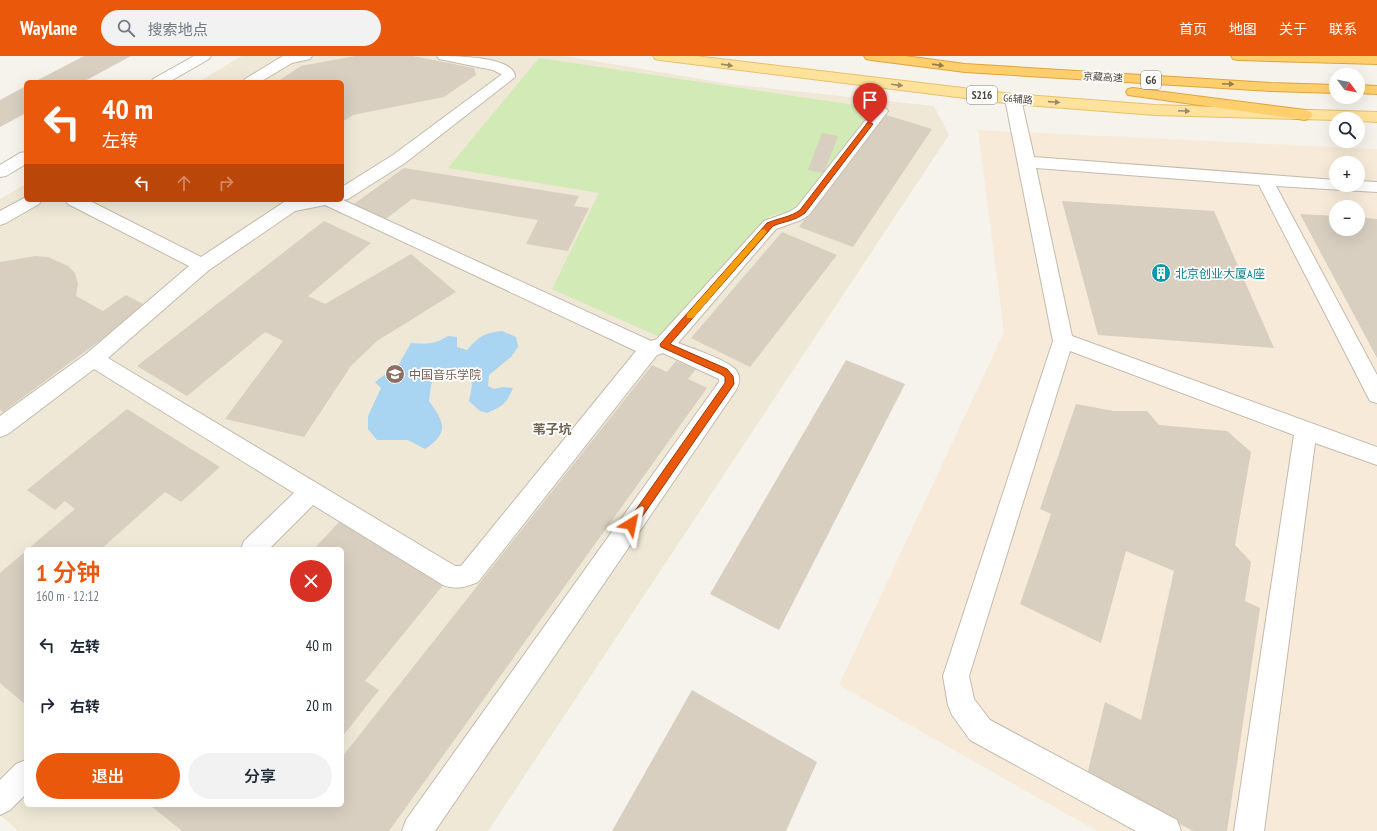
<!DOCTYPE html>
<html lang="zh">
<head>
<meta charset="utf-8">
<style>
	body { margin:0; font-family:"PT Sans Narrow","Noto Sans SC",sans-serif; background:#f2f2f3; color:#1f2937; height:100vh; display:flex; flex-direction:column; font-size:15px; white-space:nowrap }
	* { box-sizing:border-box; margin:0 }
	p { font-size:13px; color:#747a83 }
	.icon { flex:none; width:22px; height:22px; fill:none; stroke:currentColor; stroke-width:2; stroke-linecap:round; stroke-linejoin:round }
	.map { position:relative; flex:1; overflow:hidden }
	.details { position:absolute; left:24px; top:491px; width:320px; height:260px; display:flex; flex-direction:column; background:#fff; border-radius:6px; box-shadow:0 4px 16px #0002 }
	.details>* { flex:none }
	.banner { position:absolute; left:24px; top:24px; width:320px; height:122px; border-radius:6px; box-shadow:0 4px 16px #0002; background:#ea580c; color:#fff; overflow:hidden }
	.needle { width:26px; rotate:122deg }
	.fabs { position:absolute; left:1329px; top:12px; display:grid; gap:8px }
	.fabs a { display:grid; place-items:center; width:36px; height:36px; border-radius:50%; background:#fff; box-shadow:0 4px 16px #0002; font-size:20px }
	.pin { position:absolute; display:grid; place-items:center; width:34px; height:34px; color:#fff; margin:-41px -17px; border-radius:50% 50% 50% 0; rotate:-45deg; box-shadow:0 0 4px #0007 }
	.pin .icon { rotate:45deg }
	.me { position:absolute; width:44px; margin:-22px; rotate:35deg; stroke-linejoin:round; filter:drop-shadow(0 0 3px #0008) }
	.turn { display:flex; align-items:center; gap:14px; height:84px; padding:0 12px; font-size:18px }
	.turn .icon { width:52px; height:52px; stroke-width:2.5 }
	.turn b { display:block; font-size:28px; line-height:34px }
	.lanes { display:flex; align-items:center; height:38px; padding:0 12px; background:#0003; justify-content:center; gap:20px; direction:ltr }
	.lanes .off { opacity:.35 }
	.round { display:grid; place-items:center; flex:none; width:42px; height:42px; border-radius:21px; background:#f2f2f3 }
	.headline { display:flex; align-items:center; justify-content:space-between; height:68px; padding:0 12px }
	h1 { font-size:24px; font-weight:600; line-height:30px; color:#ea580c }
	.action { display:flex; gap:8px; margin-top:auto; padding:8px 12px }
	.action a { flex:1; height:46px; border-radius:24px; background:#ea580c; color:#fff; font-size:16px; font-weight:600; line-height:46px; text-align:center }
	.action a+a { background:#f2f2f3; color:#1f2937 }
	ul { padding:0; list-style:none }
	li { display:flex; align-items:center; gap:12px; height:60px; padding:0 12px }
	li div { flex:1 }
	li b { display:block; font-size:15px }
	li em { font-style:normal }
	header { display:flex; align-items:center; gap:24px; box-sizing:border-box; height:56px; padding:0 20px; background:#ea580c; color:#fff }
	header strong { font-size:19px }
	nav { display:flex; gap:22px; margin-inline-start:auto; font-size:14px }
	.search { width:280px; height:36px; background:#f2f2f3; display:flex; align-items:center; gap:10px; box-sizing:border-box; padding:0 14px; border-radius:22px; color:#747a83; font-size:15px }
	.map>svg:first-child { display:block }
</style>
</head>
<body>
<header>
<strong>Waylane</strong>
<div class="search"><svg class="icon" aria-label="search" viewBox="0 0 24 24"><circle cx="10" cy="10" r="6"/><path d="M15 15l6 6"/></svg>搜索地点</div>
<nav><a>首页</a><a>地图</a><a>关于</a><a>联系</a></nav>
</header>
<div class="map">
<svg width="1377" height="775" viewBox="0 0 1377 775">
	<rect width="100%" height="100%" fill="#f6f3ec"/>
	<path fill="#f7ead8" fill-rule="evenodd" d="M978,74L1377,93V775H1097L839,629L1004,276ZM1336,107H1358V129H1336ZM1336,151H1358V173H1336Z"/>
	<path fill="#efe8d6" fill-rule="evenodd" d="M242,0H565L730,28L934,50L949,79L488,775H18L0,759V143L26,128V144H342V26H198ZM26,493H342V749H26Z"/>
	<polygon fill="#d2eab5" points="539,2 875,52 796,154 770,160 662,282 552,233 599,137 448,112"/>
	<path fill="#a9d4f2" d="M502,275L516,281L518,291L511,301L489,319L488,330L494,333L503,331L513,332C506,349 502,350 487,357L480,355L469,345L472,330L471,321C459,311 437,311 431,329C430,334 430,340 429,345C445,367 449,377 425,393L408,384H377L368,373V360L381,332L375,326L399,308L411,287C427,288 434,289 448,280L457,281V291L467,294C479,281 483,277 502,275Z"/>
	<g fill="#d8cfc1">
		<polygon points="84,0 131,0 83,26 34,26"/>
		<polygon points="355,0 413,0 474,12 476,19 444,41 353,59 342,66 342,26 277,26 301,10"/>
		<polygon points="26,30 26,57 0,71 0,44"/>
		<polygon points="883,58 932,73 853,191 799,171"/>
		<polygon points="822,77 838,80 824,117 808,114"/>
		<polygon points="404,112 579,140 574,150 589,152 568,195 526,188 538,164 412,143 382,166 351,150"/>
		<polygon points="1062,145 1214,155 1274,292 1098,279"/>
		<polygon points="1300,158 1336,160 1336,173 1358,173 1358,161 1377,163 1377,302"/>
		<polygon points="324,165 371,187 308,240 325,248 411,198 456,236 377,285 351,310 304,381 225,363 283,285 265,276 187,340 137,310"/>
		<polygon points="782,176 837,199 750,311 691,282"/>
		<polygon points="35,200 48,201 68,210 75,217 78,228 76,240 103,255 126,239 147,250 3,356 0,354 0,206"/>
		<polygon points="846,304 905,328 779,574 710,538"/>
		<polygon points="676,305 696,313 688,323 707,332 389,775 182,775 150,749 342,749 342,701 652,309 667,316"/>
		<polygon points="1076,348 1114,355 1147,355 1159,369 1227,375 1251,396 1235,489 1251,506 1245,545 1260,552 1227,775 1193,775 1087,719 1105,646 1141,664 1174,515 1126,495 1101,587 1020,548 1051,458 1040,453"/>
		<polygon points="127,353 220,411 181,446 165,436 101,493 28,493 75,453 65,445 55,454 27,434"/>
		<polygon points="340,465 444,528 365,625 379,634 342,681 342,493 314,493"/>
		<polygon points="26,495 26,649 0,627 0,517"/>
		<polygon points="692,634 817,706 786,775 612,775"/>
	</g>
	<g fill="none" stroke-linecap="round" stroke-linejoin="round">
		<g stroke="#c2bbae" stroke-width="2">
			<g id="minor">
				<polygon points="194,0 211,0 209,3 169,26 151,26 153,23"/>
				<polygon points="283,0 312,0 310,3 292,7 260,26 243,26 245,23"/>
				<path d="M437,0C453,0 515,0 515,21L405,107L348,143L343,144L651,285L657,283L764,165L789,156L797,151L875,52L880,50L885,52L888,55L809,159L801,164L776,173L678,287C691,292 727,304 735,313C741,320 740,327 736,334L435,775H402L406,764L719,326V323L663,297L657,299L478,526C465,531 457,534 443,529L313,449L269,493H241L244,485L294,437L94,313L8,378L0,381V360L86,298L189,210L68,148L65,144H88L201,201L284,146L292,144H342V131L393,99L501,19V18L493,14L444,4L439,3ZM325,149L636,295L461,510H455L108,302L209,214L295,155Z"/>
				<polygon points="1013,38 1018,40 1021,43 1034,101 1336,124 1336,129 1358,129 1358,125 1377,126 1377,136 1276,130 1377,319 1377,347 1370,345 1259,129 1036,112 1072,280 1377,391 1377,409 1315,387 1264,775 1234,775 1294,379 1070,295 969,620 974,643 990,664 1177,764 1181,775 1136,775 970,684 952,659 948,649 943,620 1053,285 1005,43 1008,40"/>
				<polygon points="26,96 26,108 6,120 0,121 0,109 20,97"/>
				<polygon points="26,141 26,144 42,144 39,148 6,167 0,169 0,155"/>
				<polygon points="26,704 26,738 10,754 0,759 0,724 16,708"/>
			</g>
		</g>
		<g stroke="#e6c16a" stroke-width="2">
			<polygon id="primary" points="653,0 695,0 1013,38 1155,49 1377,56 1377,66 1358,65 1358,63 1336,63 1336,64 1155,59 1013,48 660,4 655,3"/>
		</g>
		<g stroke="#e0a43c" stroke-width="2">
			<g id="motorway">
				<polygon points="864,0 905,0 965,8 1271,27 1336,29 1336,37 1271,35 965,16 871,4 866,3"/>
				<polygon points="1231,0 1377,0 1377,8 1238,4 1233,3"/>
				<polygon points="1358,29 1377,30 1377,38 1358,37"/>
				<polygon points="1133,32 1305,54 1310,56 1313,59 1310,62 1305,64 1128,39 1126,36 1128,33"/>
			</g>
		</g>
		<use href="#minor" fill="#fff" fill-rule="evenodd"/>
		<use href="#primary" fill="#ffe39c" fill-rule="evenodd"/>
		<use href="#motorway" fill="#ffcf6e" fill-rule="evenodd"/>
	</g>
	<defs><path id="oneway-solid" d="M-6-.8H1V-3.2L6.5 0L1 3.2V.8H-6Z"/></defs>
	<g fill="#9c8c66">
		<use href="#oneway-solid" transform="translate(727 9) rotate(8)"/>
		<use href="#oneway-solid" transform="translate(897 29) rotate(7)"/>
		<use href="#oneway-solid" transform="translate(1054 46) rotate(4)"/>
		<use href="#oneway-solid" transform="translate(1184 55) rotate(2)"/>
	</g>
	<g fill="#937c4e">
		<use href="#oneway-solid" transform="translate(938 9) rotate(8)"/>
		<use href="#oneway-solid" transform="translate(1228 28) rotate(3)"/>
	</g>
	<path fill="#ea580c" stroke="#983908" d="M868,66L873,68L805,157C795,165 785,165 773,170L670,288L727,313L733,320L734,328L635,471L631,473L628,471L626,468L628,465L725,327V321L721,318L661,291L660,289L661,287L767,167C779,162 791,161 800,154Z"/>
	<polygon fill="#f59e0b" points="764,173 767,176 766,177 693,262 687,262 687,258 761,174"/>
	<defs>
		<g id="building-disc" transform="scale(1)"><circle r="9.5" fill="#0f9aa8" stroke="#fff"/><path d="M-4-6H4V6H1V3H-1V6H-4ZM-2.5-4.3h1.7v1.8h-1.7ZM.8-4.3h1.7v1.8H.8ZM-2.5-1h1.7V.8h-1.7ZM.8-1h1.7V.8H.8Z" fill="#fff"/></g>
		<g id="university-disc" transform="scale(1)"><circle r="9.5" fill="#8d6e63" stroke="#fff"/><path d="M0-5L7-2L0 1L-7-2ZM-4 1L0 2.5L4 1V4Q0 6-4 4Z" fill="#fff"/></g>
	</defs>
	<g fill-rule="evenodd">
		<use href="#building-disc" x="1161" y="217"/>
		<use href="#university-disc" x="395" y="318"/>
	</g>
	<g text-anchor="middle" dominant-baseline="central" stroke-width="3.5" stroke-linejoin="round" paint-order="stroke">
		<g font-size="10" fill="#4b4439" stroke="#fff">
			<text transform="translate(1103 21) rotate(3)">京藏高速</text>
			<text transform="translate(1018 43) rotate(5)">G6辅路</text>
		</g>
		<g fill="#fff" stroke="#817c74" stroke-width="1">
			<rect x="1141" y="15" width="20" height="18" rx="3"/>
			<rect x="967" y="30" width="30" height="18" rx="3"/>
		</g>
		<g font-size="11" font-weight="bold" fill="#4b4439">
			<text x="1151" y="24">G6</text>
			<text x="982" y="39">S216</text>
		</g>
		<g font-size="12" fill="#0d838f" stroke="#fff" text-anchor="start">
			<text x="1175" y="217">北京创业大厦A座</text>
		</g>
		<g font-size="12" fill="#785e54" stroke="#fff" text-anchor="start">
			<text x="409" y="318">中国音乐学院</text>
		</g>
		<g font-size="13" font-weight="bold" fill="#6e6250" stroke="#fff">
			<text x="552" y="373">苇子坑</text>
		</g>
	</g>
</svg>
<div class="fabs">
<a><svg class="needle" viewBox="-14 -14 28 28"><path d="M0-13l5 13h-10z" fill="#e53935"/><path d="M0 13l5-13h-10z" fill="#747a83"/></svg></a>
<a><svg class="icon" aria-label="search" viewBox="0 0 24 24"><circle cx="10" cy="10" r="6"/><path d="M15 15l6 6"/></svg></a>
<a>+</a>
<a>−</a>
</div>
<div class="pin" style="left:870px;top:68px;background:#d93025"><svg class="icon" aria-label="arrive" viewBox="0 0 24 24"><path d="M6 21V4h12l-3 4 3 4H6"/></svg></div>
<svg class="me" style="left:631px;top:468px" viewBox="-20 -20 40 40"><path d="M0-17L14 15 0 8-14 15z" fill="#ea580c" stroke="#fff" stroke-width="4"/></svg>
<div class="banner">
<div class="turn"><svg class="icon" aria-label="left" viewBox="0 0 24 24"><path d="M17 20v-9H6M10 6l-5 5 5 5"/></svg><div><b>40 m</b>左转</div></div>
<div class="lanes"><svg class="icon" aria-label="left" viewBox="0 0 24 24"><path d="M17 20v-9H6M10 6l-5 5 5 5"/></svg><svg class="icon off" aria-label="ahead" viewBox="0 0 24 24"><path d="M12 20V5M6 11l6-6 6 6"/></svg><svg class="icon off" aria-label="right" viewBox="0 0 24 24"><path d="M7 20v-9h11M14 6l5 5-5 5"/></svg></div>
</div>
<section class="details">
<div class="headline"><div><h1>1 分钟</h1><p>160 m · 12:12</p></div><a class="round" style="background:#d93025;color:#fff"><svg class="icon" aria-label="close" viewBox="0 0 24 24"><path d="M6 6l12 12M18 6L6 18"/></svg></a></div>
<ul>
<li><svg class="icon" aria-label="left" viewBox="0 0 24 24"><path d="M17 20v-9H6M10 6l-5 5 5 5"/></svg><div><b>左转</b></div><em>40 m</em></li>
<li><svg class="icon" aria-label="right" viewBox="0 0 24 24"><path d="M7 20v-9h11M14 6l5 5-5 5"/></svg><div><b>右转</b></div><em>20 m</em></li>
</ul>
<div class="action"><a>退出</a><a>分享</a></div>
</section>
</div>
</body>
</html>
